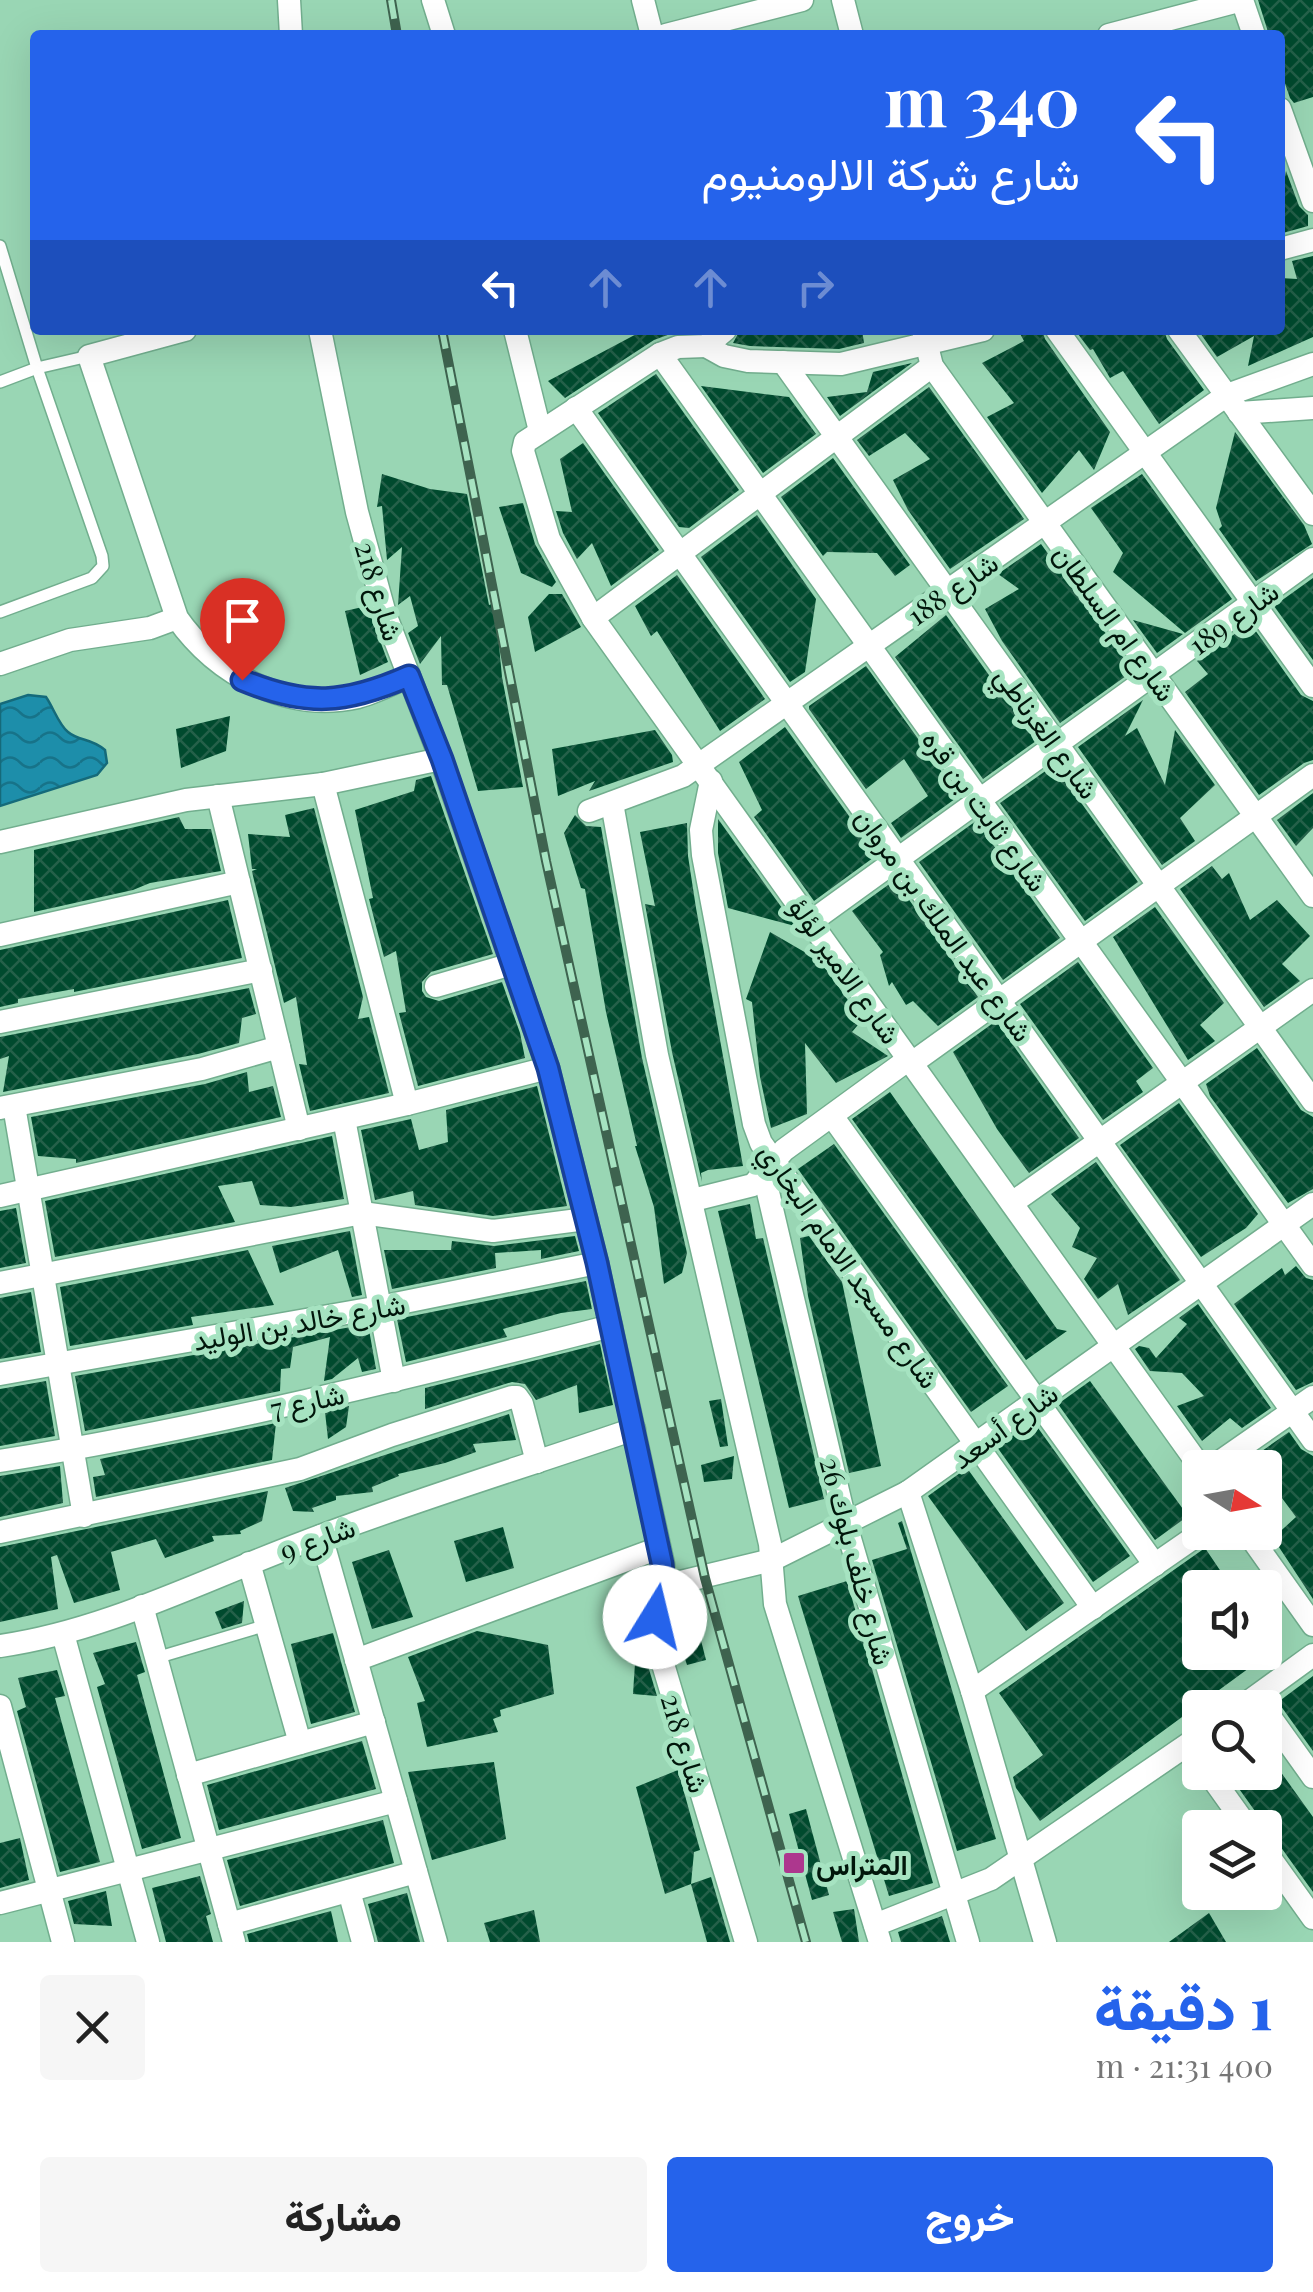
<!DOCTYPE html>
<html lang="ar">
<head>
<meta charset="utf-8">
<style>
	body { margin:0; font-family:"Playfair Display",Vazirmatn,serif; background:#f6f6f6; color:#222; direction:rtl; height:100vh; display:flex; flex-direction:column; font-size:38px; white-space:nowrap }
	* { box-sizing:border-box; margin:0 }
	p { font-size:32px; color:#767676 }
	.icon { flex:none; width:55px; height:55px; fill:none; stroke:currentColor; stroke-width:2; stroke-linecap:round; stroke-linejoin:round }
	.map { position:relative; height:1942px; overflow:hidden; direction:ltr }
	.side { display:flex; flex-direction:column; background:#fff; flex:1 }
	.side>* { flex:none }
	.hud { position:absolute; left:30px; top:30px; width:1255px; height:305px; border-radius:10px; box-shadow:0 10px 40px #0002; direction:rtl; background:#2563eb; color:#fff; overflow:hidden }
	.needle { width:65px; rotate:101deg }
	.tools { position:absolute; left:1182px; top:1450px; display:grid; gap:20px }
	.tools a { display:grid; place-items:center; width:100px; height:100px; border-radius:10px; background:#fff; box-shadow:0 10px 40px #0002; font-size:50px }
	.pin { position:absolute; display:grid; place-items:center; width:85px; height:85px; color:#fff; margin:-102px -42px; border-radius:50% 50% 50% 0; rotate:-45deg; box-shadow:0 0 10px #0007 }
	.pin .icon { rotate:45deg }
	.me { position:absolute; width:110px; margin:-55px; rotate:9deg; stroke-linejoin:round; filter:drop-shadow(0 0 8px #0008) }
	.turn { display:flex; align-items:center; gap:35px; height:210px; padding:0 40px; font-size:45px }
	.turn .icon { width:130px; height:130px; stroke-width:2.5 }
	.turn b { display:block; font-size:70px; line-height:85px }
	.lanes { display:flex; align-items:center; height:95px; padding:0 40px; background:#0003; justify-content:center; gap:50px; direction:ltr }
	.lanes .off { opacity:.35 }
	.round { display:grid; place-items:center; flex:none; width:105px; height:105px; border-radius:10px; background:#f6f6f6 }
	.headline { display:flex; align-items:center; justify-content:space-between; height:170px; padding:0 40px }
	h1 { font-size:60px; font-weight:800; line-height:75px; color:#2563eb }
	.cta { display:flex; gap:20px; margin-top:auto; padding:20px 40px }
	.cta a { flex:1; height:115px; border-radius:10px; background:#2563eb; color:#fff; font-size:40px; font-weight:800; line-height:115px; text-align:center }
	.cta a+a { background:#f6f6f6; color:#222 }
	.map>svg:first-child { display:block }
</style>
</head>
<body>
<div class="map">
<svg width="1313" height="1942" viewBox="0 0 1313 1942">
	<defs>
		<pattern id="water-waves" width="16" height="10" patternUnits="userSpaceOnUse" patternTransform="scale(2.5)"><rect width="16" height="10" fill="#1d8eaa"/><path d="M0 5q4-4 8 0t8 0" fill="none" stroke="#177389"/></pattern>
		<pattern id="building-cross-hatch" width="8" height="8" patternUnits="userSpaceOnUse" patternTransform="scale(2.5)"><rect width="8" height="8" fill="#004a2e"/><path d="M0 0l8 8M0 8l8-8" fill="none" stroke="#246049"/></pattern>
	</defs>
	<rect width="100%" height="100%" fill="#99d6b4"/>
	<path fill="url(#water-waves)" stroke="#156a7a" stroke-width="2.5" d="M28,695L46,697C53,707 59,725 68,732C80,742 89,737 105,750L107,763L97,775L0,806V704Z"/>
	<g fill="url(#building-cross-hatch)">
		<polygon points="1258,0 1313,0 1313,97 1294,103 1290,98 1280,69 1280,35 1269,35"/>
		<polygon points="1286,171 1299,206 1308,215 1308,226 1283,233 1280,203"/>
		<polygon points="1313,256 1313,337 1248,366 1254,336 1217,357 1198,330 1280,330 1280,278 1297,279 1292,261"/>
		<polygon points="644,330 702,330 673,333 654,340 565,398 548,381"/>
		<polygon points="740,330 862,330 864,343 839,349 750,346 733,343"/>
		<polygon points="1018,330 1042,330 1045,339 1110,432 1094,470 1079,450 1042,493 987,417 1014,403 982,363 1024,341"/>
		<polygon points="1075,330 1164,330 1167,339 1204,390 1159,424 1123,371 1110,378 1093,349 1090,350"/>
		<polygon points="912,363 840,416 827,397 867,392 873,372"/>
		<polygon points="656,374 739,490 689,528 679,527 598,413"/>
		<polygon points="701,386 789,397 816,434 763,473"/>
		<polygon points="929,387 1024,519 950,569 908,510 893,480 930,459 905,433 869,456 857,440"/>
		<polygon points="1235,432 1304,525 1312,544 1256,581 1219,529 1222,526 1216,508"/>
		<polygon points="583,443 659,550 611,586 592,543 577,559 563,533 556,511 572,512 560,459"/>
		<polygon points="833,458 910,565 895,576 877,553 827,552 823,556 781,497"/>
		<polygon points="382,474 430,489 467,494 489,605 495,603 502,677 523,787 478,791 447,685 442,685 441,636 420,664 408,633 418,626 410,596 398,605 402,547 387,560 382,506 377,507"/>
		<polygon points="1142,474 1232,599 1185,633 1113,572 1123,553 1091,508"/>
		<polygon points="523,503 535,544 556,582 552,587 521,573 499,507"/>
		<polygon points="757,515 816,599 805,672 790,682 701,557"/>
		<polygon points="1041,544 1133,671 1060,723 1002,641 985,609 1019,589 998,574"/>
		<polygon points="677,575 765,699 720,731 657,631 651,636 635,606"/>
		<polygon points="1313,578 1313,660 1274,606"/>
		<polygon points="549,594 562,594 581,627 535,652 528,617"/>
		<polygon points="367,606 388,662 360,675 345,611"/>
		<polygon points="946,615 1036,741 983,779 895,657"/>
		<polygon points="1133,620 1183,634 1157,653"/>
		<polygon points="1250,623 1301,695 1313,701 1313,760 1304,763 1259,795 1185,692 1208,674 1197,661"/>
		<polygon points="866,666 959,796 901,838 891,823 928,796 904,759 866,789 809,709 809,706"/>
		<polygon points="1143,700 1125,736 1137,728 1165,785 1175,730 1215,785 1180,818 1195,841 1162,865 1078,747"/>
		<polygon points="230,716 226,751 181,768 176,729"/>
		<polygon points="785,727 877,855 814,901 754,817 762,810 739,762"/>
		<polygon points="655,730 672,755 673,762 589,791 595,781 558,796 552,749"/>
		<polygon points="1054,765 1138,882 1085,921 1000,803"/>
		<polygon points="431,776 493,954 431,972 422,982 422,991 426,997 439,1001 502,982 520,1033 525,1058 418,1086 399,1013 406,1012 396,951 384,957 369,899 373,898 355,810 414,791 416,780"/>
		<polygon points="1313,793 1313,828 1296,846 1277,820"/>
		<polygon points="314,808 363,997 358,1019 369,1017 389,1093 310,1111 299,1064 307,1065 296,997 284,1003 253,876 252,871 257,869 252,869 248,834 290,837 285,815"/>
		<polygon points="575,815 586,826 601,827 642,1058 687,1253 682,1273 664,1284 654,1207 635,1146 637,1146 606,1012 585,889 581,888 564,833"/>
		<polygon points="179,817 185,829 211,829 221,871 150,883 133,890 34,912 34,850"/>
		<polygon points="718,819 795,926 728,908 718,853"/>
		<polygon points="976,821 1060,938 1003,980 919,862"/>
		<polygon points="687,823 688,856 696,908 743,1166 708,1170 701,1173 702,1182 672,1052 645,904 655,906 640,832"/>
		<polygon points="1212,866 1222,879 1229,873 1250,920 1277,900 1310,936 1282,964 1300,981 1264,1007 1180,889"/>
		<polygon points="895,880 978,997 938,1026 913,1001 906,1005 892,982 889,986 880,955 883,952 852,911"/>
		<polygon points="228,900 242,958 74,992 74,989 18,999 18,1003 0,1007 0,950"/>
		<polygon points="1155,907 1224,1003 1200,1025 1215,1041 1188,1060 1113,937"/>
		<polygon points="770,932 820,961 862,1020 852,1032 888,1056 836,1083 805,1043 807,1114 771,1128 760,1077 752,1002 746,999"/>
		<polygon points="1078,962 1153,1068 1136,1081 1143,1092 1103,1120 1020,1004"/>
		<polygon points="249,988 256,1014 242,1018 239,1043 198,1054 3,1092 9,1056 0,1059 0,1037"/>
		<polygon points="996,1021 1079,1138 1029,1173 997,1129 953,1052"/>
		<polygon points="1257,1048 1301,1110 1313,1117 1313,1189 1288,1203 1210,1096 1206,1084"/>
		<polygon points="247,1072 249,1092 273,1086 281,1117 76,1163 76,1159 38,1156 31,1117 205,1084"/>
		<polygon points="537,1086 567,1206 493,1216 415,1205 413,1191 375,1200 361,1130 411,1119 419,1150 448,1142 446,1110"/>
		<polygon points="890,1092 1057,1329 1067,1331 1026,1360 852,1119"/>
		<polygon points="1179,1103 1258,1214 1246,1228 1201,1257 1120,1145"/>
		<polygon points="332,1136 344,1199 291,1207 260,1205 252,1181 218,1186 235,1222 55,1257 45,1201"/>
		<polygon points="834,1144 1008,1386 971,1412 798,1169"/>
		<polygon points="1096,1162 1180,1280 1128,1315 1118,1284 1098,1299 1084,1279 1097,1258 1072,1247 1080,1228 1051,1194"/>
		<polygon points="750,1204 756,1239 763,1238 824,1499 789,1508 718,1211"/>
		<polygon points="16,1208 26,1263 0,1268 0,1211"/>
		<polygon points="350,1231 362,1295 352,1297 338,1250 280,1273 272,1246"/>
		<polygon points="575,1236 579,1251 541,1259 541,1250 495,1253 496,1268 392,1289 384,1250 451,1250 452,1241 494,1246"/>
		<polygon points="809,1236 842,1282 881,1466 849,1473 808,1296 800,1238"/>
		<polygon points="248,1250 274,1305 191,1317 193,1325 70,1346 60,1287"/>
		<polygon points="1296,1266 1306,1278 1313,1280 1313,1382 1296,1390 1234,1304 1282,1268 1285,1275"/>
		<polygon points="586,1281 592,1309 561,1313 503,1329 507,1337 406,1362 397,1319"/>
		<polygon points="31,1292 41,1352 0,1359 0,1298"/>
		<polygon points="1198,1304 1271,1408 1242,1428 1230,1418 1202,1441 1177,1406 1204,1396 1182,1373 1150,1371 1135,1349 1139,1346 1149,1348 1156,1358 1187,1324 1179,1318"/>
		<polygon points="368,1324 376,1369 362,1372 358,1358 332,1379 324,1381 330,1337 293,1347 290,1368 281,1369 280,1391 85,1431 75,1376"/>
		<polygon points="600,1344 613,1405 579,1413 577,1385 536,1400 525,1384 512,1382 425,1409 425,1388"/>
		<polygon points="46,1381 55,1436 0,1446 0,1389"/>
		<polygon points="1090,1381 1188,1516 1155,1540 1058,1404"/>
		<polygon points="721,1399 728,1446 720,1447 709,1401"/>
		<polygon points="349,1406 346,1427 328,1439 325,1412"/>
		<polygon points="509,1414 516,1440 473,1444 476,1452 445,1463 398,1474 399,1476 372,1487 373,1492 336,1496 336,1500 312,1508 314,1512 293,1511 285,1488"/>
		<polygon points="1033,1421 1130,1556 1093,1582 997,1447"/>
		<polygon points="276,1423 272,1460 96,1497 93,1477 105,1475 100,1459"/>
		<polygon points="1289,1432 1301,1449 1313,1456 1313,1599 1273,1538 1296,1517 1267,1478 1262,1451"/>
		<polygon points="734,1456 732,1479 704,1482 701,1465"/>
		<polygon points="60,1466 63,1503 0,1517 0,1476"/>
		<polygon points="967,1468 1064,1603 1026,1631 928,1496"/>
		<polygon points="268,1491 262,1521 240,1531 241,1534 212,1536 214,1541 165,1558 156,1539 111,1552 120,1590 74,1603 57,1555 51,1557 58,1609 0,1622 0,1547"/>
		<polygon points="902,1521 996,1839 957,1851 872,1560 907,1549 898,1523"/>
		<polygon points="503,1527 514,1568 466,1582 454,1541"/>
		<polygon points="1205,1548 1232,1588 1200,1588 1200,1652 1271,1652 1040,1821 1016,1788 1013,1777 1043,1755 999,1693"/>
		<polygon points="389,1550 413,1617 372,1629 352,1562"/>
		<polygon points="847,1581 933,1883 889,1896 798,1596"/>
		<polygon points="244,1601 242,1623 222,1629 215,1612"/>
		<polygon points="696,1621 706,1660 687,1665 673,1622"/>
		<polygon points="477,1631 548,1645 554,1694 500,1710 501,1716 493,1719 498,1732 427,1747 417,1703 425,1701 408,1657"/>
		<polygon points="333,1633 355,1712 311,1724 291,1644"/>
		<polygon points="136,1642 145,1672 137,1675 181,1838 142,1849 97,1687 105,1684 93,1653"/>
		<polygon points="635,1663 648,1666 657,1696 633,1694"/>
		<polygon points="57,1670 65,1696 55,1698 100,1862 60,1872 17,1711 26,1707 18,1678"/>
		<polygon points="1313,1676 1313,1751 1278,1702"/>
		<polygon points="362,1741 376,1789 219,1830 207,1785"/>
		<polygon points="1265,1750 1313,1817 1313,1892 1227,1772 1265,1772"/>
		<polygon points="494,1762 506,1839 432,1860 408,1772"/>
		<polygon points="678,1770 700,1850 694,1852 691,1884 665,1894 636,1787"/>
		<polygon points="806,1809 829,1895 812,1900 789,1814"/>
		<polygon points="383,1820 394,1863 240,1906 227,1860"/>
		<polygon points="20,1838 29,1880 0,1888 0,1843"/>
		<polygon points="200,1876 211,1914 206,1916 213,1942 166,1942 152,1888"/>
		<polygon points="711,1877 730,1942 707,1942 691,1884"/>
		<polygon points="106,1891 112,1926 74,1924 68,1901"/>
		<polygon points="407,1893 420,1942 378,1942 368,1904"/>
		<polygon points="854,1909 859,1942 842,1942 833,1912"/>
		<polygon points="534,1910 540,1942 490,1942 484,1923"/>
		<polygon points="331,1911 338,1942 249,1942 247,1934"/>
		<polygon points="1209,1913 1226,1942 1169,1942"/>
		<polygon points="942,1916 950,1942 901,1942 898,1932"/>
	</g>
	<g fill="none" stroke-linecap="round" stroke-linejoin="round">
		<g stroke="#72ae8e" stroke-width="14">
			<g id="service">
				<polyline points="0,246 37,368 102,556 103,566 92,578 0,612"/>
				<polyline points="0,382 37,368 89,356"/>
				<polyline points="156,1658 267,1625"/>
			</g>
		</g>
		<g stroke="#72ae8e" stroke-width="25">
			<g id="minor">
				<polyline points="289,0 291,35"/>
				<polyline points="433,0 444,35"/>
				<polyline points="643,0 652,35"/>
				<polyline points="843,0 852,35"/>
				<polyline points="1242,0 1254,35"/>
				<polyline points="666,35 802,0"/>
				<polyline points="1109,35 1242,0"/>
				<polyline points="1280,109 1313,201"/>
				<polyline points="1280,249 1313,240"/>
				<path d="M185,330L89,356L177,618C217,675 288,713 358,697C376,692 392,684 409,676"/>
				<path d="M320,330L357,512L385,614L441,759L548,1068L597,1263L663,1564C664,1589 655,1610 654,1634L746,1942"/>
				<polyline points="515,330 540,431"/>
				<polyline points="725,330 706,346 678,347 660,354 525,442 523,451 549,539 593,618 1201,1468"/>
				<polyline points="923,330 932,366 1313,896"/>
				<polyline points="1057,330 1313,686"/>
				<polyline points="1179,330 1313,514"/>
				<polyline points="706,346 724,356 748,361 841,364 983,330"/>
				<polyline points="660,354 1313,1265"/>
				<polyline points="783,362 1313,1101"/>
				<polyline points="576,408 1313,1440"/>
				<polyline points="1239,413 1313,408"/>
				<polyline points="593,618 932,366"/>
				<polyline points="0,664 70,640 150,628 177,618"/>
				<polyline points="711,781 701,830 703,855 754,1124 761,1143 1093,1608"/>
				<polyline points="323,784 407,1104"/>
				<polyline points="218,796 299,1129"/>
				<polyline points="612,803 657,1055 770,1544 775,1604 880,1942"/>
				<polyline points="589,811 683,776 1227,395 1313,364"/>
				<polyline points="0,842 186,800 323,784 441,759"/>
				<polyline points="812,921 1313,559"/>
				<polyline points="0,935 239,882"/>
				<polyline points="436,986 512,964"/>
				<polyline points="0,1022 261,970"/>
				<polyline points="912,1063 1313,775"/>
				<polyline points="14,1106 84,1516"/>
				<polyline points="0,1108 202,1069 279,1047"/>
				<polyline points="832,1116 1155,1565"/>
				<polyline points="344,1119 394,1381"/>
				<polyline points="764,1175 846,1525 968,1942"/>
				<polyline points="0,1196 407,1104 548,1068"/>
				<polyline points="693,1200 753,1185 784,1150 909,1059"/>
				<polyline points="1012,1203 1313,990"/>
				<polyline points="0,1283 362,1213 493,1231 586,1219"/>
				<polyline points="0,1374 380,1307 597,1263"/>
				<path d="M0,1461C206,1428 409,1378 611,1326"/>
				<polyline points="1211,1468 1313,1397"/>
				<polyline points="908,1492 972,1691 1045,1942"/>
				<polyline points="0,1532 300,1469 392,1435 512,1397 517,1397 522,1404 537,1462"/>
				<polyline points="1247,1532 1313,1625"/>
				<polyline points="321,1536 436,1942"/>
				<polyline points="249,1563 300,1743"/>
				<polyline points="664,1586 772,1560 908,1492 1313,1204"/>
				<polyline points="142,1606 234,1942"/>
				<polyline points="63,1634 148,1942"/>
				<path d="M0,1646C105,1631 203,1580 302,1543C411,1501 524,1467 634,1429"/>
				<polyline points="356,1660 659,1548"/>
				<polyline points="972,1691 1202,1532"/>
				<polyline points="0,1706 63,1942"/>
				<polyline points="1240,1708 1313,1655"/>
				<polyline points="1265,1710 1313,1777"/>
				<polyline points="1208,1772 1248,1828"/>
				<polyline points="188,1775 374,1722"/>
				<polyline points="1265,1851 1313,1918"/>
				<polyline points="349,1891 363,1942"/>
				<polyline points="0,1903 396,1801"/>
				<polyline points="229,1924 416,1872"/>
				<polyline points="875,1925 991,1879 1200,1736"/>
			</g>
		</g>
		<use href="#service" stroke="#fff" stroke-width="11"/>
		<use href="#minor" stroke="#fff" stroke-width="22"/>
		<g stroke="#3e634f" stroke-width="10">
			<g id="rail">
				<polyline points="391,0 397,35"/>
				<polyline points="442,330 546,861 705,1578 806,1942"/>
			</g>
		</g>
		<use href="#rail" stroke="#a6e3c1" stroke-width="6" stroke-dasharray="19" stroke-linecap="butt"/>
	</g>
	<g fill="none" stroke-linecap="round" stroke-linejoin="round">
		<g stroke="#184099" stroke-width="25">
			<path id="route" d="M242,680C307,707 345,704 409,676L442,759L548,1068L597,1263L662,1564L664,1586L655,1617"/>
		</g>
		<use href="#route" stroke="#2563eb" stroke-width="18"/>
	</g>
	<rect fill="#ad378e" stroke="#a6e3c1" stroke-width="4" x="782" y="1851" width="24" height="24" rx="5"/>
	<g text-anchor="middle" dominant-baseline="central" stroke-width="10" stroke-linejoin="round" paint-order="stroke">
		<g font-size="28" fill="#01160b" stroke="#a6e3c1">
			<text transform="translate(952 588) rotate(-35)">شارع 188</text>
			<text transform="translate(380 591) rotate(73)">شارع 218</text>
			<text transform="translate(1233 617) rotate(-36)">شارع 189</text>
			<text transform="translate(1116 622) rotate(54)">شارع ام السلطان</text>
			<text transform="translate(1048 732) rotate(54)">شارع الغرناطي</text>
			<text transform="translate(986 810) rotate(54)">شارع ثابت بن قره</text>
			<text transform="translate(945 924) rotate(54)">شارع عبد الملك بن مروان</text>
			<text transform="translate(846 970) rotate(55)">شارع الامير لؤلؤ</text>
			<text transform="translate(850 1265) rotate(55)">شارع مسجد الامام البخاري</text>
			<text transform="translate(299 1321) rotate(-10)">شارع خالد بن الوليد</text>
			<text transform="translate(307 1400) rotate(-12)">شارع 7</text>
			<text transform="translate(1004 1425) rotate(-36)">شارع أسعد</text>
			<text transform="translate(317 1538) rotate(-20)">شارع 9</text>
			<text transform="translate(858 1561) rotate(75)">شارع خلف بلوك 26</text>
			<text transform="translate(686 1743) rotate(73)">شارع 218</text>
		</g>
		<g font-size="28" font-weight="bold" fill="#01160b" stroke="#a6e3c1" text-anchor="start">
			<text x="816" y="1863">المتراس</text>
		</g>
	</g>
</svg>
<div class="tools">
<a><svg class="needle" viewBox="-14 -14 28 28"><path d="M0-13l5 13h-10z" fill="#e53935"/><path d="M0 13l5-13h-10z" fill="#767676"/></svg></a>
<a><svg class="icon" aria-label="sound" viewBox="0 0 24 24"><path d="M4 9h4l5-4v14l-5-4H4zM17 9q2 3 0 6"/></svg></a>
<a><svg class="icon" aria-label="search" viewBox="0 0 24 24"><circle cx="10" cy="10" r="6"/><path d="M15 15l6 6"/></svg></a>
<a><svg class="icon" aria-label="layers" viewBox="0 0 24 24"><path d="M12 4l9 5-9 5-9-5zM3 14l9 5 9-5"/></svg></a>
</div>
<div class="pin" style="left:242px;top:680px;background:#d93025"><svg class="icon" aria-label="arrive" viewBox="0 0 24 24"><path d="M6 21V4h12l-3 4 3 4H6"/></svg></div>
<svg class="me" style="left:655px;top:1617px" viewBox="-20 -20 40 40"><circle r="19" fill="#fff"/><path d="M0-13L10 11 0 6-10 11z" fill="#2563eb"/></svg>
<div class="hud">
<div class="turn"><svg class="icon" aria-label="left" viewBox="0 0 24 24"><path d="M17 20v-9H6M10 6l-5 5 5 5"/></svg><div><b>340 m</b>شارع شركة الالومنيوم</div></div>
<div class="lanes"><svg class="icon" aria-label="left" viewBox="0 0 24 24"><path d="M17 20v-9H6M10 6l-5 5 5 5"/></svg><svg class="icon off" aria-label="ahead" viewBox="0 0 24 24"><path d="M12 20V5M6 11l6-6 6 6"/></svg><svg class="icon off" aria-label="ahead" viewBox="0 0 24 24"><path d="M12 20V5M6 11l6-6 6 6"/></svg><svg class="icon off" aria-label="right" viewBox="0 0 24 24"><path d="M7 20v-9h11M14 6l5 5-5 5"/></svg></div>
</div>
</div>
<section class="side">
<div class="headline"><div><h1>1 دقيقة</h1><p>400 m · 21:31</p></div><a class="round"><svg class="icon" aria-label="close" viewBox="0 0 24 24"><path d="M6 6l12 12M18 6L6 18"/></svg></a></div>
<div class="cta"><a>خروج</a><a>مشاركة</a></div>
</section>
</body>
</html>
